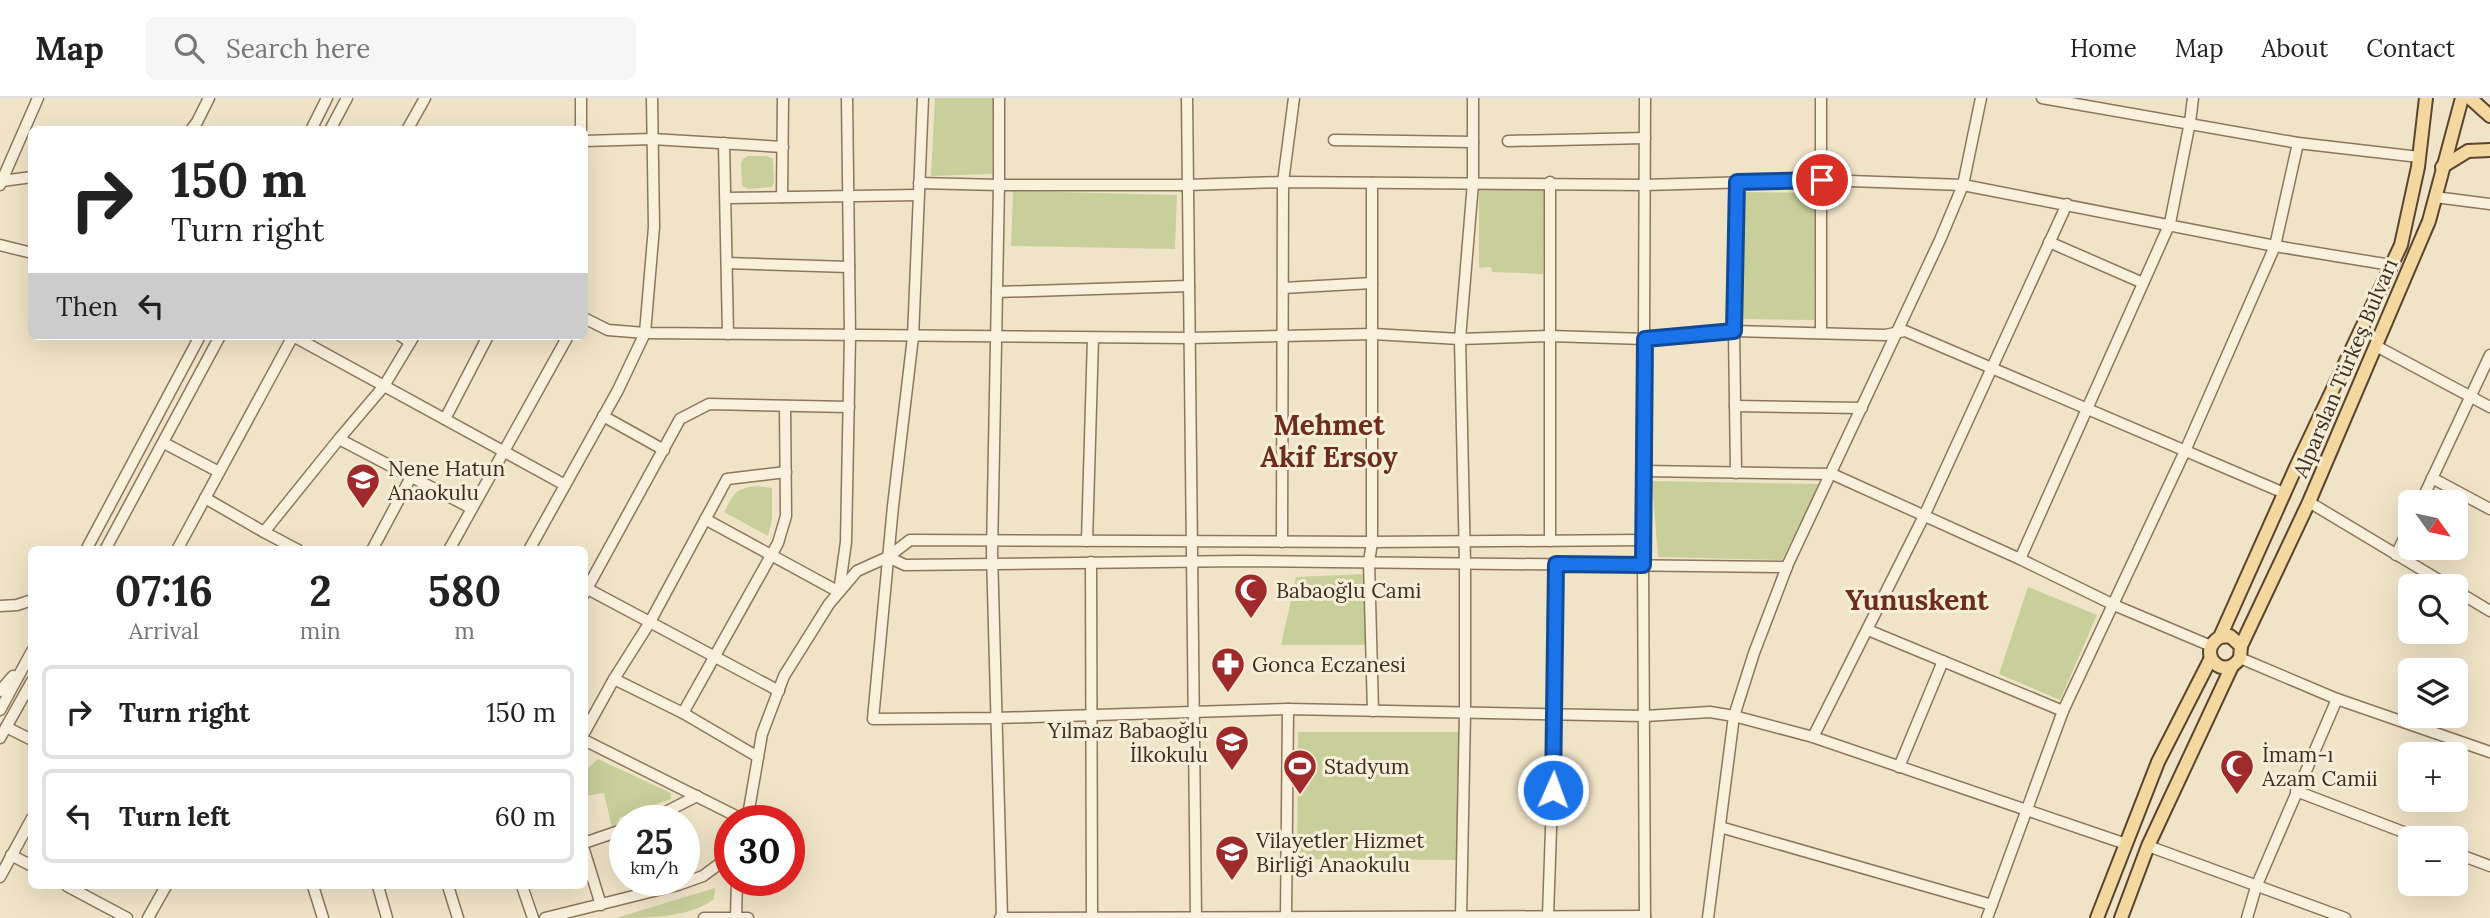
<!DOCTYPE html>
<html lang="en">
<head>
<meta charset="utf-8">
<style>
	body { margin:0; font-family:Lora,serif; background:#f6f6f6; color:#222; height:100vh; display:flex; flex-direction:column; font-size:26px; white-space:nowrap }
	* { box-sizing:border-box; margin:0 }
	p { font-size:23px; color:#767676 }
	.icon { flex:none; width:38px; height:38px; fill:none; stroke:currentColor; stroke-width:2; stroke-linecap:round; stroke-linejoin:round }
	.map { position:relative; flex:1; overflow:hidden }
	.sheet { position:absolute; left:28px; top:448px; width:560px; height:343px; display:flex; flex-direction:column; background:#fff; border-radius:10px; box-shadow:0 7px 28px #0002 }
	.sheet>* { flex:none }
	.top-card { position:absolute; left:28px; top:28px; width:560px; height:214px; border-radius:10px; box-shadow:0 7px 28px #0002; background:#fff; color:#222; overflow:hidden }
	.needle { width:46px; rotate:123deg }
	.fabs { position:absolute; left:2398px; top:392px; display:grid; gap:14px }
	.fabs a { display:grid; place-items:center; width:70px; height:70px; border-radius:10px; background:#fff; box-shadow:0 7px 28px #0002; font-size:35px }
	.speed { position:absolute; left:609px; top:707px; display:flex; gap:14px; font-size:35px; font-weight:700; text-align:center }
	.speed>* { display:grid; place-content:center; width:91px; height:91px; border-radius:50%; background:#fff; box-shadow:0 7px 28px #0002; line-height:1 }
	.speed small { font-size:18px; font-weight:400 }
	.speed .limit { border:10px solid #d22; background:#fff; color:#111 }
	.pin { position:absolute; display:grid; place-items:center; width:60px; height:60px; color:#fff; margin:-30px; border:4px solid #fff; border-radius:50%; box-shadow:0 2px 7px #0007 }
	.me { position:absolute; width:77px; margin:-38px; rotate:2deg; stroke-linejoin:round; filter:drop-shadow(0 0 5px #0008) }
	.turn { display:flex; align-items:center; gap:24px; height:147px; padding:0 28px; font-size:32px }
	.turn .icon { width:91px; height:91px; stroke-width:2.5 }
	.turn b { display:block; font-size:49px; line-height:60px }
	.then { display:flex; align-items:center; height:66px; padding:0 28px; background:#0003; gap:14px; font-size:26px }
	.eta { display:flex; justify-content:space-evenly; align-items:center; height:119px; text-align:center }
	.eta b { font-size:42px; font-weight:700; line-height:49px }
	ul { padding:0; list-style:none }
	li { display:flex; align-items:center; gap:21px; height:94px; margin:0 14px 10px; padding:0 14px; border:4px solid #e0e0e0; border-radius:10px }
	li div { flex:1 }
	li b { display:block; font-size:26px }
	li em { font-style:normal }
	header { display:flex; align-items:center; gap:42px; box-sizing:border-box; height:98px; padding:0 35px; background:#fff; border-bottom:2px solid #e0e0e0 }
	header strong { font-size:33px }
	nav { display:flex; gap:38px; margin-inline-start:auto; font-size:24px }
	.search { width:490px; height:63px; background:#f6f6f6; display:flex; align-items:center; gap:18px; box-sizing:border-box; padding:0 24px; border-radius:10px; color:#767676; font-size:26px }
	.map>svg:first-child { display:block }
</style>
</head>
<body>
<header>
<strong>Map</strong>
<div class="search"><svg class="icon" aria-label="search" viewBox="0 0 24 24"><circle cx="10" cy="10" r="6"/><path d="M15 15l6 6"/></svg>Search here</div>
<nav><a>Home</a><a>Map</a><a>About</a><a>Contact</a></nav>
</header>
<div class="map">
<svg width="2490" height="820" viewBox="0 0 2490 820">
	<rect width="100%" height="100%" fill="#f0e4c8"/>
	<g fill="#c9cf9b">
		<polygon points="935,0 993,0 992,76 931,78"/>
		<polygon points="748,58 767,58 773,61 774,84 772,89 748,91 742,88 741,65 743,61"/>
		<polygon points="1479,92 1544,92 1543,176 1492,174 1491,169 1479,170"/>
		<polygon points="1013,93 1177,97 1175,151 1011,148"/>
		<polygon points="1743,94 1815,95 1814,222 1741,221"/>
		<polygon points="1652,383 1819,386 1782,462 1658,459"/>
		<path d="M757,388L772,390V421L768,438L724,414C735,394 735,391 757,388Z"/>
		<polygon points="1366,476 1366,547 1281,547 1296,479"/>
		<polygon points="2028,489 2097,517 2060,602 1999,576"/>
		<polygon points="1298,634 1459,634 1458,762 1297,761"/>
		<polygon points="598,661 671,695 671,701 619,720 620,727 612,730 604,695 585,698 586,672"/>
		<path d="M715,790L714,801C691,820 645,820 616,820Z"/>
	</g>
	<g fill="none" stroke-linecap="round" stroke-linejoin="round">
		<g stroke="#8d765c" stroke-width="13">
			<g id="minor">
				<polyline points="923,0 913,239 893,408 873,621 997,620 1288,611 1645,618 1710,614 1734,618 1813,639 2126,746"/>
				<polyline points="999,0 999,87 992,455 1002,820"/>
				<polyline points="1187,0 1196,820"/>
				<polyline points="2042,0 2298,45 2419,59"/>
				<polyline points="191,32 197,24 209,0"/>
				<polyline points="311,32 327,0"/>
				<polyline points="330,32 347,0"/>
				<polyline points="407,32 425,0"/>
				<polyline points="581,32 581,0"/>
				<polyline points="1334,42 1473,44"/>
				<polyline points="584,43 652,41 783,49"/>
				<polyline points="1508,43 1645,40"/>
				<polyline points="724,45 728,236"/>
				<polyline points="2,83 32,79"/>
				<polyline points="919,85 999,87 1187,87 1283,84 1644,87 1822,82 1963,87 2275,148 2391,167"/>
				<polyline points="1372,85 1372,444 1369,464 1373,613"/>
				<polyline points="0,87 38,0"/>
				<polyline points="782,99 783,0"/>
				<polyline points="2435,99 2490,106"/>
				<polyline points="727,100 918,97"/>
				<polyline points="2049,144 2143,185"/>
				<polyline points="0,147 32,155"/>
				<polyline points="727,165 849,169"/>
				<polyline points="1283,190 1372,185"/>
				<polyline points="997,194 1189,188"/>
				<polyline points="584,220 608,232 645,235 1190,240 1373,236 1460,241 1550,238 1645,241 1734,233 1885,237 1905,233 2284,395"/>
				<polyline points="1821,235 1821,0"/>
				<polyline points="401,238 410,244"/>
				<polyline points="2376,248 2490,309"/>
				<polyline points="1735,308 1862,310"/>
				<polyline points="603,318 664,352"/>
				<polyline points="445,321 488,238"/>
				<polyline points="339,341 384,288 414,238"/>
				<polyline points="164,345 219,374"/>
				<polyline points="1644,373 1832,376 2020,461 2114,507 2211,548"/>
				<polyline points="1736,375 1734,233 1737,84"/>
				<polyline points="2432,380 2490,411"/>
				<polyline points="205,400 264,434 339,341 471,410"/>
				<polyline points="2309,404 2449,488"/>
				<polyline points="2421,404 2490,257"/>
				<polyline points="705,421 839,494 846,444 850,238 847,0"/>
				<polyline points="264,434 298,452"/>
				<polyline points="1087,443 1093,240"/>
				<polyline points="1550,443 1550,84"/>
				<polyline points="1282,444 1283,84 1294,0"/>
				<polyline points="86,452 200,238"/>
				<polyline points="105,452 220,238"/>
				<polyline points="177,452 293,238 565,387"/>
				<polyline points="372,452 411,379"/>
				<polyline points="449,452 568,238"/>
				<polyline points="529,452 618,292 645,235 654,129 652,0"/>
				<polyline points="2396,457 2410,428"/>
				<polyline points="888,459 905,467 1240,463 1787,469"/>
				<polyline points="2020,461 2170,125 2190,24 2193,0"/>
				<polyline points="1091,464 1092,820"/>
				<polyline points="584,489 779,593"/>
				<polyline points="2455,492 2490,513"/>
				<polyline points="584,496 680,321 709,306 849,309"/>
				<polyline points="0,508 17,507 32,502"/>
				<polyline points="1868,532 2063,613"/>
				<polyline points="2240,560 2337,601 2490,654"/>
				<polyline points="614,581 683,615 758,659"/>
				<polyline points="0,593 13,578"/>
				<polyline points="0,612 32,553"/>
				<polyline points="683,615 778,445 786,418 785,308"/>
				<polyline points="6,629 32,642"/>
				<polyline points="584,635 614,581 650,524 727,381 786,374"/>
				<polyline points="1813,639 1924,418 2067,106"/>
				<polyline points="0,640 32,583"/>
				<polyline points="584,642 746,723"/>
				<polyline points="1899,669 1943,563"/>
				<polyline points="2296,693 2419,740"/>
				<polyline points="648,723 697,698"/>
				<polyline points="747,723 762,636 784,578 829,506 857,473 888,459 910,442 1372,444 1643,442"/>
				<polyline points="1720,729 1992,807"/>
				<polyline points="584,745 625,731"/>
				<polyline points="2148,748 2345,820"/>
				<polyline points="584,752 601,807"/>
				<polyline points="2455,755 2490,768"/>
				<polyline points="11,757 32,768"/>
				<polyline points="0,779 32,720"/>
				<polyline points="67,788 127,820"/>
				<polyline points="313,788 323,820"/>
				<polyline points="378,788 387,820"/>
				<polyline points="448,788 458,820"/>
				<polyline points="522,788 533,820"/>
				<polyline points="1548,818 1555,616 1556,466"/>
				<polyline points="1286,819 1288,611"/>
				<polyline points="148,820 166,788"/>
				<polyline points="545,820 678,787 703,778 730,758"/>
				<polyline points="704,820 748,820"/>
				<polyline points="736,820 737,782"/>
				<polyline points="1000,820 1645,818"/>
				<polyline points="1461,820 1465,615 1465,465 1460,241 1473,85 1473,0"/>
				<polyline points="1645,820 1643,467 1645,0"/>
				<polyline points="1708,820 1734,618 1754,555 1788,466 1940,142 1963,87 1981,0"/>
				<polyline points="1987,820 2063,613 2185,353 2275,148 2298,45"/>
				<polyline points="2247,820 2256,789 2337,601"/>
			</g>
		</g>
		<g stroke="#5b4430" stroke-width="16">
			<g id="major">
				<polyline points="2470,0 2490,18"/>
				<polyline points="2442,69 2468,53 2490,52"/>
				<path d="M2220,539L2230,538L2241,548L2240,560C2223,585 2195,554 2220,539L2296,369L2401,147L2418,69L2426,0"/>
				<polyline points="2241,548 2309,404 2429,123 2462,0"/>
				<polyline points="2097,820 2158,664 2211,560"/>
				<polyline points="2121,820 2148,748 2232,568"/>
			</g>
		</g>
		<use href="#minor" stroke="#faf1dc" stroke-width="10"/>
		<use href="#major" stroke="#f3d9a0" stroke-width="12"/>
	</g>
	<g fill="none" stroke-linecap="round" stroke-linejoin="round">
		<g stroke="#114b97" stroke-width="18">
			<polyline id="route" points="1553,692 1556,466 1643,467 1645,241 1734,233 1737,84 1822,82"/>
		</g>
		<use href="#route" stroke="#1a73e8" stroke-width="12"/>
	</g>
	<defs>
		<g id="school-pin" transform="scale(1.75)"><path d="M0 17L-7.5 6A9.5 9.5 0 1 1 7.5 6Z" fill="#9e2a2b" stroke="#f7eed8"/><path d="M0-5L7-2L0 1L-7-2ZM-4 1L0 2.5L4 1V4Q0 6-4 4Z" fill="#fff"/></g>
		<g id="mosque-pin" transform="scale(1.75)"><path d="M0 17L-7.5 6A9.5 9.5 0 1 1 7.5 6Z" fill="#9e2a2b" stroke="#f7eed8"/><path d="M3.5-4.9A6 6 0 1 0 3.5 4.9A5 5 0 1 1 3.5-4.9Z" fill="#fff"/></g>
		<g id="pharmacy-pin" transform="scale(1.75)"><path d="M0 17L-7.5 6A9.5 9.5 0 1 1 7.5 6Z" fill="#9e2a2b" stroke="#f7eed8"/><path d="M-2-6h4v4h4v4h-4v4h-4v-4h-4v-4h4Z" fill="#fff"/></g>
		<g id="stadium-pin" transform="scale(1.75)"><path d="M0 17L-7.5 6A9.5 9.5 0 1 1 7.5 6Z" fill="#9e2a2b" stroke="#f7eed8"/><path d="M0-5a6.5 5 0 1 0 0 10a6.5 5 0 1 0 0-10ZM-3.5-1.8h7v3.6h-7Z" fill="#fff"/></g>
	</defs>
	<g fill-rule="evenodd">
		<use href="#school-pin" x="363" y="382"/>
		<use href="#mosque-pin" x="1251" y="492"/>
		<use href="#pharmacy-pin" x="1228" y="566"/>
		<use href="#school-pin" x="1232" y="644"/>
		<use href="#stadium-pin" x="1300" y="668"/>
		<use href="#mosque-pin" x="2237" y="668"/>
		<use href="#school-pin" x="1232" y="754"/>
	</g>
	<g text-anchor="middle" dominant-baseline="central" stroke-width="6" stroke-linejoin="round" paint-order="stroke">
		<g font-size="21" fill="#3d2e20" stroke="#f7eed8">
			<text transform="translate(2345 270) rotate(-67)">Alparslan Türkeş Bulvarı</text>
		</g>
		<g font-size="21" fill="#3d2e20" stroke="#f7eed8" text-anchor="start">
			<text x="388" y="370">Nene Hatun<tspan x="388" dy="24">Anaokulu</tspan></text>
			<text x="1276" y="492">Babaoğlu Cami</text>
			<text x="1252" y="566">Gonca Eczanesi</text>
			<text x="1208" y="632" text-anchor="end">Yılmaz Babaoğlu<tspan x="1208" dy="24">İlkokulu</tspan></text>
			<text x="2262" y="656">İmam-ı<tspan x="2262" dy="24">Azam Camii</tspan></text>
			<text x="1324" y="668">Stadyum</text>
			<text x="1256" y="742">Vilayetler Hizmet<tspan x="1256" dy="24">Birliği Anaokulu</tspan></text>
		</g>
		<g font-size="28" font-weight="bold" fill="#6b2e1e" stroke="#f7eed8">
			<text x="1329" y="327">Mehmet<tspan x="1329" dy="32">Akif Ersoy</tspan></text>
			<text x="1917" y="502">Yunuskent</text>
		</g>
	</g>
</svg>
<div class="fabs">
<a><svg class="needle" viewBox="-14 -14 28 28"><path d="M0-13l5 13h-10z" fill="#e53935"/><path d="M0 13l5-13h-10z" fill="#767676"/></svg></a>
<a><svg class="icon" aria-label="search" viewBox="0 0 24 24"><circle cx="10" cy="10" r="6"/><path d="M15 15l6 6"/></svg></a>
<a><svg class="icon" aria-label="layers" viewBox="0 0 24 24"><path d="M12 4l9 5-9 5-9-5zM3 14l9 5 9-5"/></svg></a>
<a>+</a>
<a>−</a>
</div>
<div class="speed"><div>25<small>km/h</small></div><div class="limit">30</div></div>
<div class="pin" style="left:1822px;top:82px;background:#d93025"><svg class="icon" aria-label="arrive" viewBox="0 0 24 24"><path d="M6 21V4h12l-3 4 3 4H6"/></svg></div>
<svg class="me" style="left:1553px;top:692px" viewBox="-20 -20 40 40"><circle r="17" fill="#1a73e8" stroke="#fff" stroke-width="3"/><path d="M0-11L8 9 0 5-8 9z" fill="#fff"/></svg>
<div class="top-card">
<div class="turn"><svg class="icon" aria-label="right" viewBox="0 0 24 24"><path d="M7 20v-9h11M14 6l5 5-5 5"/></svg><div><b>150 m</b>Turn right</div></div>
<div class="then">Then<svg class="icon" aria-label="left" viewBox="0 0 24 24"><path d="M17 20v-9H6M10 6l-5 5 5 5"/></svg></div>
</div>
<section class="sheet">
<div class="eta">
<div><b>07:16</b><p>Arrival</p></div>
<div><b>2</b><p>min</p></div>
<div><b>580</b><p>m</p></div>
</div>
<ul>
<li><svg class="icon" aria-label="right" viewBox="0 0 24 24"><path d="M7 20v-9h11M14 6l5 5-5 5"/></svg><div><b>Turn right</b></div><em>150 m</em></li>
<li><svg class="icon" aria-label="left" viewBox="0 0 24 24"><path d="M17 20v-9H6M10 6l-5 5 5 5"/></svg><div><b>Turn left</b></div><em>60 m</em></li>
</ul>
</section>
</div>
</body>
</html>
